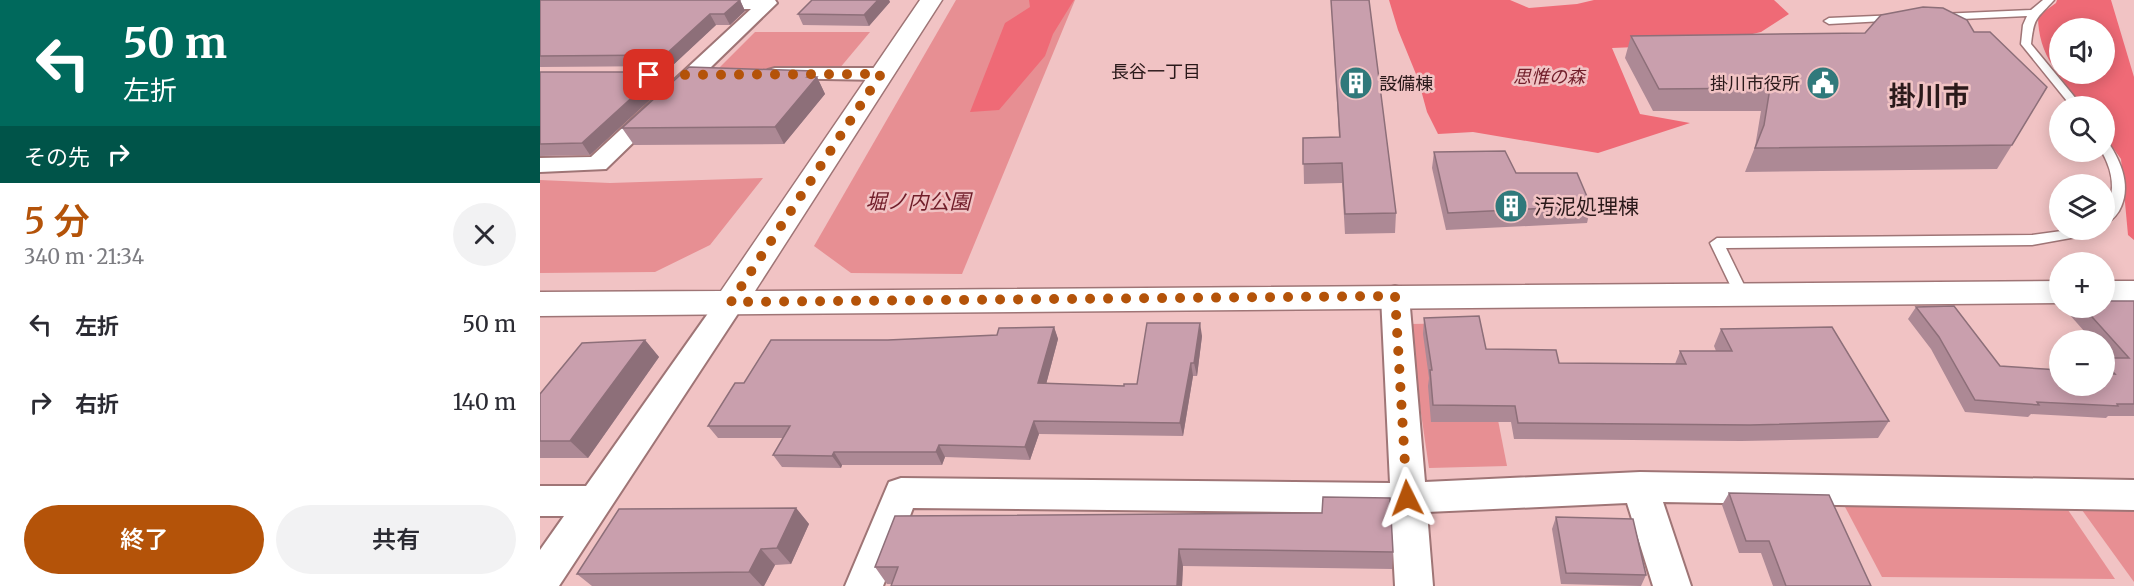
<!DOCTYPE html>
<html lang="ja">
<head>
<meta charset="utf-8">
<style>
	body { margin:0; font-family:Merriweather,"Noto Sans JP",serif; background:#f2f2f3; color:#2b2b33; height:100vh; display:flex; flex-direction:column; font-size:22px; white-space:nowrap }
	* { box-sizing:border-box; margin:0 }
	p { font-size:20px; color:#7c7c81 }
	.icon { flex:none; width:33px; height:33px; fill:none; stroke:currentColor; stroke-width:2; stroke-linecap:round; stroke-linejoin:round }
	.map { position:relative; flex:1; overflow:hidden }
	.sheet { display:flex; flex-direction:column; background:#fff; width:540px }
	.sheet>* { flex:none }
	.top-card { background:#00695c; color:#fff; overflow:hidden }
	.controls { position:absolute; left:1509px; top:18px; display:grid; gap:12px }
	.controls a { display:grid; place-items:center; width:66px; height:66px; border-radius:50%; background:#fff; box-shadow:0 3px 15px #0003; font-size:30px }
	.pin { position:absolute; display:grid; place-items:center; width:51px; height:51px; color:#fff; margin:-26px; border-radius:12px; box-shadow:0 3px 9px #0006 }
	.me { position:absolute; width:66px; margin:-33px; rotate:357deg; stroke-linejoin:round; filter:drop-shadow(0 0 4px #0008) }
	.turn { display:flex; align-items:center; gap:21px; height:126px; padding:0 24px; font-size:27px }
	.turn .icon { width:78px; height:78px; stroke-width:2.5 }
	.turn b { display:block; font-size:42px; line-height:51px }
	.then { display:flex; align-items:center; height:57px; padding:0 24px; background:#0003; gap:12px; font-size:22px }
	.round { display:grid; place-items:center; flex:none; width:63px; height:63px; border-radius:32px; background:#f2f2f3 }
	.overview { display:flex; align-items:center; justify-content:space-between; height:102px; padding:0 24px }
	h1 { font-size:36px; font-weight:600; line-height:45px; color:#b45309 }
	.button { display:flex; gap:12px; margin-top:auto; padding:12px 24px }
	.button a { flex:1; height:69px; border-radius:36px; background:#b45309; color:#fff; font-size:24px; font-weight:600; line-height:69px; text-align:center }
	.button a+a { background:#f2f2f3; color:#2b2b33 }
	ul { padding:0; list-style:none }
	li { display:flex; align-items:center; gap:18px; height:78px; padding:0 24px }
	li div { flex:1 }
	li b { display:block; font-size:22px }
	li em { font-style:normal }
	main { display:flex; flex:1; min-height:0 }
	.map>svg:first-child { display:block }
</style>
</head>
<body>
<main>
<section class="sheet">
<div class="top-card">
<div class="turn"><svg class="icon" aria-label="left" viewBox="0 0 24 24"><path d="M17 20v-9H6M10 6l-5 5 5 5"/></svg><div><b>50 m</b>左折</div></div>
<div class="then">その先<svg class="icon" aria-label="right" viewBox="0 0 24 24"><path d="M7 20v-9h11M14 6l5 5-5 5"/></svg></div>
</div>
<div class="overview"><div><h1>5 分</h1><p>340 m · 21:34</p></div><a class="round"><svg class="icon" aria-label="close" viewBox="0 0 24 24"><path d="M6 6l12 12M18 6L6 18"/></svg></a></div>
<ul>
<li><svg class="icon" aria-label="left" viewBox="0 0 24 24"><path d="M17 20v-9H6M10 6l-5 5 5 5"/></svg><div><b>左折</b></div><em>50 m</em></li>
<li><svg class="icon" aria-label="right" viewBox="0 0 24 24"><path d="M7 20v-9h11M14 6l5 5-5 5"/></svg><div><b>右折</b></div><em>140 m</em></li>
</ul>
<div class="button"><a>終了</a><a>共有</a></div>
</section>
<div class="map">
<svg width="1594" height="586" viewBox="0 0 1594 586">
	<rect width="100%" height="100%" fill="#f1c3c4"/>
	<g fill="#e78f93">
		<polygon points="416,0 535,0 422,274 311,273 274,246"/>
		<polygon points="215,32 330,32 299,69 177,70"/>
		<polygon points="223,178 170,245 115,272 0,273 0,180 70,183"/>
		<polygon points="939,323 967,466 889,468 868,324"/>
		<polygon points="1304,505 1526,507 1575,579 1342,577"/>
		<polygon points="1542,510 1594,511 1594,582"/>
	</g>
	<g fill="#ef6a76" fill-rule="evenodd">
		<polygon points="489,0 534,0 513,34 505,56 459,110 430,112 465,23 490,7"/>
		<polygon points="849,0 970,0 989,8 1037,4 1054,0 1234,0 1249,14 1221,32 1170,44 1072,48 1100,114 1150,123 1058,153 933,132 898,134 887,112 878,79 858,30"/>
		<path d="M1517,0H1571L1594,77V240L1588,235L1581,159L1565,137L1564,106H1543C1520,76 1498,56 1498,16L1516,3ZM1520,28H1564V74H1520Z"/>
	</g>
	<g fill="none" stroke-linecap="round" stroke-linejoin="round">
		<g stroke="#9f7576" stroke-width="3">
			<g id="lane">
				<path d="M1503,0H1514C1497,19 1494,16 1491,44L1542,106H1531L1481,44L1483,25L1487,16L1400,20L1395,17L1400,14L1491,10Z"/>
				<polygon points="1358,15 1362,16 1362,20 1289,24 1284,21 1289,18"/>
				<path d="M1564,141L1568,142C1582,163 1592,188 1579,211C1575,217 1571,222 1564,224C1564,214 1567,210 1570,200C1575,184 1570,166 1562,152H1564Z"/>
				<polygon points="1529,230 1560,230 1553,234 1492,245 1186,248 1208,293 1201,298 1194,293 1170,243 1177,238 1492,235"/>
			</g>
		</g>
		<g stroke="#9f7576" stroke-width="4">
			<g id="street">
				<polygon points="154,0 235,0 237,3 66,169 0,172 0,158 51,157 211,9 161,9 154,7 152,3"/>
				<polygon points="235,68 341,68 348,70 352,74 348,78 341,80 228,78 224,74 228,70"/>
				<polygon points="855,286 865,289 869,296 885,482 1100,472 1594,480 1594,510 1123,502 1151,586 1113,586 1087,503 887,512 893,586 855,586 851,513 373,508 343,586 305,586 349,482 361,478 850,483 841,296 845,289"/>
				<polygon points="191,292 201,295 205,302 201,309 19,586 0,586 0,550 24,516 0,516 0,486 46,486 181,295"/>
			</g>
		</g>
		<g stroke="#9f7576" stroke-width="3">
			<g id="secondary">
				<polygon points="380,0 402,0 215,291 1520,281 1520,303 0,316 0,292 181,291"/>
				<rect x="1564" y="281" width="30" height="22"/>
			</g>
		</g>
		<use href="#lane" fill="#fff" fill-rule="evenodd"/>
		<use href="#street" fill="#fff" fill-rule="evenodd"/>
		<use href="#secondary" fill="#fff" fill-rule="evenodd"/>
	</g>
	<g fill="#ad8995">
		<polygon points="0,0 200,0 205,11 190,25 176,25 132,66 0,67"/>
		<polygon points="272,0 349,0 350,2 329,26 263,25 258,14"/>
		<polygon points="791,0 829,0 856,213 855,233 805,234 802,183 764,184 763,138 799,137"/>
		<polygon points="1434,32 1472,145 1457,169 1205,172 1215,147 1221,111 1113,111 1085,58 1091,36"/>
		<polygon points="273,71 276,77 277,77 285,94 244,144 94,145 82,128"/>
		<polygon points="0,72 127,84 50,155 0,156"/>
		<polygon points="894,152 976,173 1051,206 1047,223 906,230 892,168"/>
		<polygon points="1594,301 1594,416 1568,416 1566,418 1491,414 1488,417 1425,412 1391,349 1368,319 1376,307 1460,366 1564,386 1564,358 1568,358 1564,355 1564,340 1552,340 1529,314 1534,308 1544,308"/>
		<polygon points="884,318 946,349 1019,363 1135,364 1140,351 1176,351 1174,346 1181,329 1349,421 1338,438 1201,441 974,439 971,422 891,422 888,386 889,378 883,334"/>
		<polygon points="514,327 518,339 506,384 584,386 597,384 662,336 657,376 653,376 643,436 499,434 490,460 405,457 402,465 302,465 301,468 242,467 233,455 243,438 178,438 168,426 204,383 348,340 457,335"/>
		<polygon points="105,340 119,357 48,458 0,458 0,394"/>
		<polygon points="1189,493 1331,586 1233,586 1221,553 1199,553 1182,505"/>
		<polygon points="256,508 269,524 251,564 235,565 224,586 52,586 37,574"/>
		<polygon points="355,516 853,552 852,569 643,566 642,586 351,586 352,584 347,584 335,567"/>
		<polygon points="1016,517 1106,575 1101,586 1021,584 1012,529"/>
	</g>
	<g fill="#8d6f79">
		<polygon points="200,0 205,11 190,25 184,14"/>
		<polygon points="338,0 349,0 350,2 329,26 324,15"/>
		<polygon points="170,14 176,25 132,66 125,55"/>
		<polygon points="273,71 276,78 277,77 285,94 244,144 235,127 267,77"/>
		<polygon points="120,72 127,84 50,155 42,143"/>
		<polygon points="660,323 662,336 657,376 654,363"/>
		<polygon points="514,327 518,339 503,396 498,383"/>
		<polygon points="105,340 119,357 48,458 30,441"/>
		<polygon points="651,363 653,376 643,436 640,423"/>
		<polygon points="494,421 499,434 490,460 485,447"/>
		<polygon points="399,445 405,457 402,465 396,452"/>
		<polygon points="294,452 302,465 301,468 292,456"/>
		<polygon points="256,508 269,524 251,564 237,548"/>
		<polygon points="221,549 235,565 224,586 222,586 209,572"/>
		<polygon points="639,549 643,566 642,586 637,586"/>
	</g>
	<g fill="#c99fad" stroke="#8d6f79" stroke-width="1.5">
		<polygon points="0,0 200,0 184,14 170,14 125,55 0,56"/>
		<polygon points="272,0 338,0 324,15 258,14"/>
		<polygon points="791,0 829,0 856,213 805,214 802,163 763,164 763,138 800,137"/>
		<polygon points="1383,7 1403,8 1427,20 1434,32 1450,32 1507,87 1472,145 1215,148 1224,125 1230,88 1119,89 1091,36 1325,33 1341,15"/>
		<polygon points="149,67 273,71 267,77 277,77 235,127 82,128"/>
		<polygon points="0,72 120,72 42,143 0,144"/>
		<polygon points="965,151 976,173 1037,173 1051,206 908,213 894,152"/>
		<polygon points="1564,301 1594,301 1594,404 1577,404 1578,406 1497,402 1499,405 1435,400 1399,337 1376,307 1414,306 1460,366 1520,370 1520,386 1564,386 1564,373 1575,374 1564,362 1564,358 1589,358 1544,308 1564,308"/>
		<polygon points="939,316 946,349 1016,350 1019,363 1146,364 1140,351 1192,351 1181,329 1292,327 1349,421 1210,425 978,423 975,406 893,405 890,370 892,370 884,318"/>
		<polygon points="607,323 660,323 654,363 651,363 640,423 494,421 485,447 399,445 396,452 294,452 292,456 233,455 250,426 168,426 195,383 204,383 231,340 348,340 457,335 459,328 514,327 498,383 584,386 584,384 597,384"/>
		<polygon points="105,340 30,441 0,441 0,394 42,343"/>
		<polygon points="1189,493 1289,495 1331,586 1246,586 1229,541 1206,541"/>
		<polygon points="783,497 850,498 853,552 639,549 637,586 351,586 358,567 335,567 355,516 782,513"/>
		<polygon points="256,508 237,548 221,549 209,572 37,574 79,509"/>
		<polygon points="1016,517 1093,519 1106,575 1026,573"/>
	</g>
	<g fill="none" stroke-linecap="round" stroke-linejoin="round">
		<polyline stroke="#b45309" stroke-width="10" stroke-dasharray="0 18" points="109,75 341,74 191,302 855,296 867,498"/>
	</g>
	<defs>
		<g id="building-disc" transform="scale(1.725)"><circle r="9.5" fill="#30797b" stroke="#f1c3c4"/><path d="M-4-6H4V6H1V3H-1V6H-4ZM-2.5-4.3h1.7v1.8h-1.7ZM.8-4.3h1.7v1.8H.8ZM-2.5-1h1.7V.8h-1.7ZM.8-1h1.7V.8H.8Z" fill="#fff"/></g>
		<g id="civic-disc" transform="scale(1.725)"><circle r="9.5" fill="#30797b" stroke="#f1c3c4"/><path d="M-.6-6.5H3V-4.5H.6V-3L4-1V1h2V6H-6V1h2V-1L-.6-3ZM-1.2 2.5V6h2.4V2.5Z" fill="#fff"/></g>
	</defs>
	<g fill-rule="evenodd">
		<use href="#building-disc" x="816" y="83"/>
		<use href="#civic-disc" x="1283" y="83"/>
		<use href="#building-disc" x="971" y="206"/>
	</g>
	<g text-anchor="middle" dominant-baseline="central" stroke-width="5" stroke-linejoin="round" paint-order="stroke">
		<g font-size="18" fill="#2a191a" stroke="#f1c3c4">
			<text x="616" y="71">長谷一丁目</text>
		</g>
		<g font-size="18" font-style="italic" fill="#711d29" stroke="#f1c3c4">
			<text x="1009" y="76">思惟の森</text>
		</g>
		<g font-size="18" fill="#2a191a" stroke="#f1c3c4" text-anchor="start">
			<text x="839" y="83">設備棟</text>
			<text x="1260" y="83" text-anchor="end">掛川市役所</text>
		</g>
		<g font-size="21" font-style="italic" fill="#711d29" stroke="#f1c3c4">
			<text x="378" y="201">堀ノ内公園</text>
		</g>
		<g font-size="21" fill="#2a191a" stroke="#f1c3c4" text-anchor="start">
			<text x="994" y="206">汚泥処理棟</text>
		</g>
		<g font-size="27" font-weight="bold" fill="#2a191a" stroke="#f1c3c4">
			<text x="1389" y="96">掛川市</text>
		</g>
	</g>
</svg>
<div class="controls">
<a><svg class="icon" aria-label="sound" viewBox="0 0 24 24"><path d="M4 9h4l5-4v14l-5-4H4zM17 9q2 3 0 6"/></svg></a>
<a><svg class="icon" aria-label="search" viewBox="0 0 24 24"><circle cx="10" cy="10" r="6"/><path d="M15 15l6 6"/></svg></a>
<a><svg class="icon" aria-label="layers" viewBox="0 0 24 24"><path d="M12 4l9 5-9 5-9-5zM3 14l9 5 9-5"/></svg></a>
<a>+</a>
<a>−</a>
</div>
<div class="pin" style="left:109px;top:75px;background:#d93025"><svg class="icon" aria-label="arrive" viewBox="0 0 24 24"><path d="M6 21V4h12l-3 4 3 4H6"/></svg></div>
<svg class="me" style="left:867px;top:498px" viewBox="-20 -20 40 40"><path d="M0-17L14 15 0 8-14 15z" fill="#b45309" stroke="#fff" stroke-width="4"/></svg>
</div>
</main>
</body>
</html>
